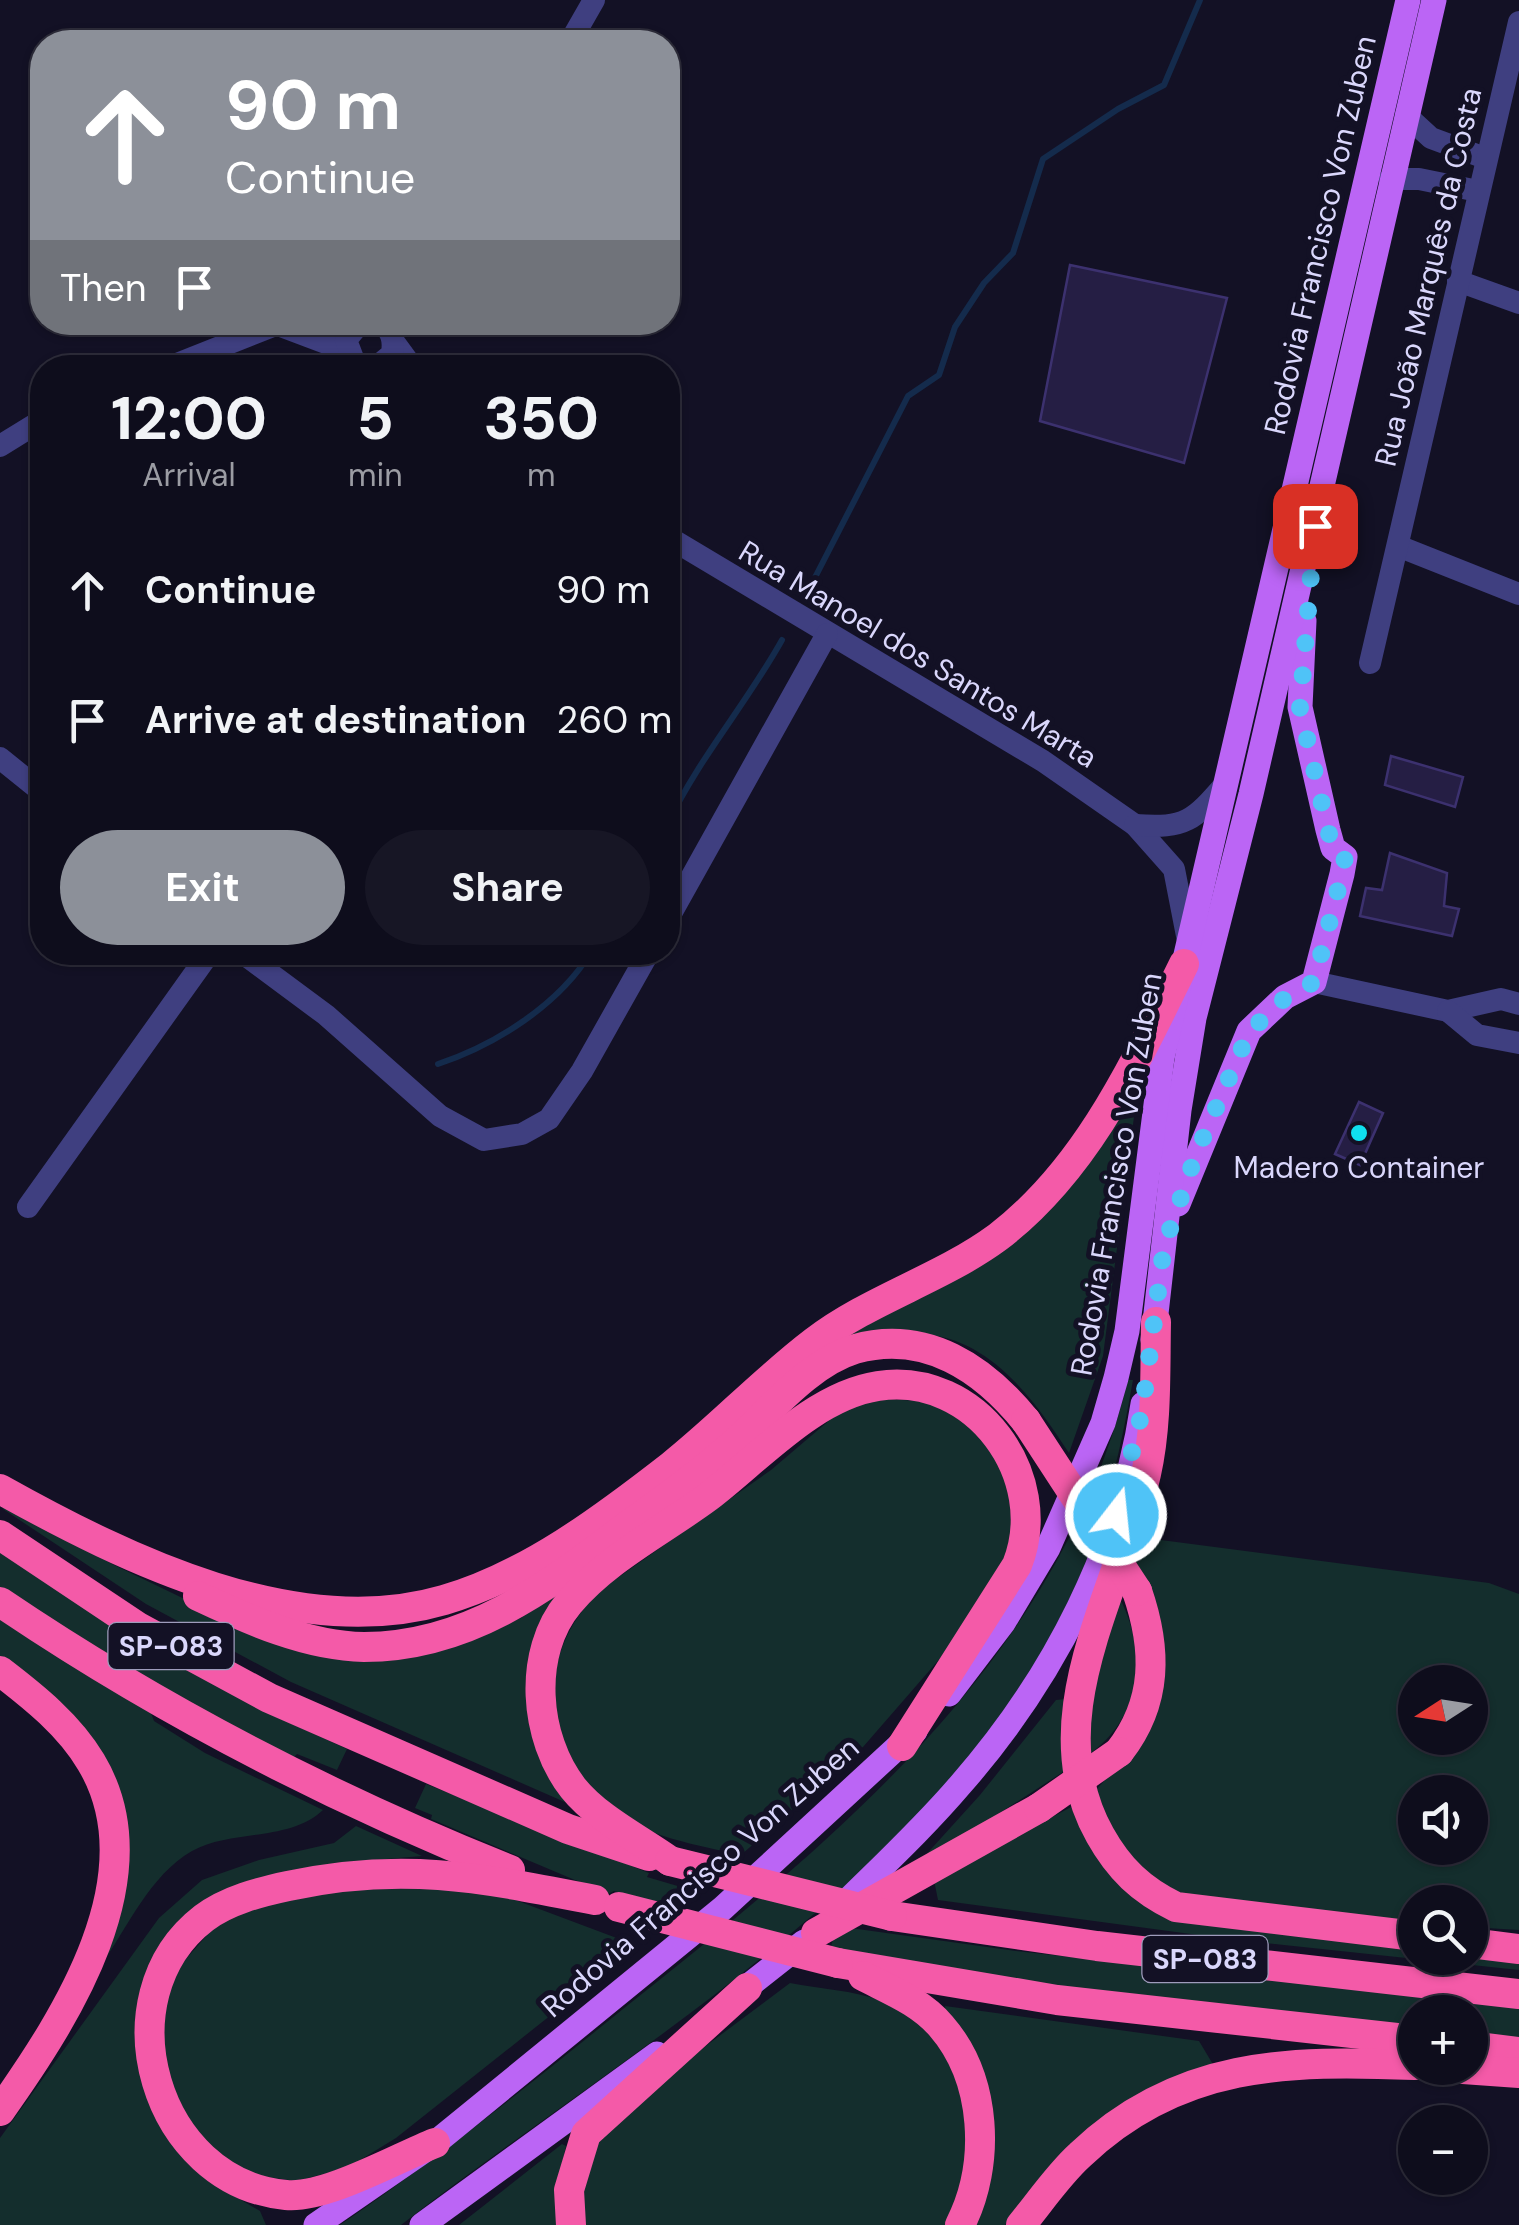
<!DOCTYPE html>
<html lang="en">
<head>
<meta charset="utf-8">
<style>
	body { margin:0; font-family:"DM Sans",sans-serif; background:#171625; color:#f1f3f6; height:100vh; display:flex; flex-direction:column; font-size:38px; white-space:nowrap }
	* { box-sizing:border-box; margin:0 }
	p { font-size:32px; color:#9b9ca3 }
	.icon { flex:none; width:55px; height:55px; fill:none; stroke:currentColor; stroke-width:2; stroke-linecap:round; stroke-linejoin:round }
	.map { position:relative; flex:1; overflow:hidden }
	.drawer { position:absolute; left:30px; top:355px; width:650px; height:610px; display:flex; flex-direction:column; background:#0e0d1c; border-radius:40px; box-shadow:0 2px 8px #0004,0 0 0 2px #2e2d3b }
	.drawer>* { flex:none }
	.banner { position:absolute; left:30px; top:30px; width:650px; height:305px; border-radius:40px; box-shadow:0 2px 8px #0004,0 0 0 2px #2e2d3b; background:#8c9099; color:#fff; overflow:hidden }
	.needle { width:65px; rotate:258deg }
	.controls { position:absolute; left:1398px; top:1665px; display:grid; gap:20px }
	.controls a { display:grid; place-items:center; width:90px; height:90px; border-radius:50%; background:#0e0d1c; box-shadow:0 2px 8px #0004,0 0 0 2px #2e2d3b; font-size:50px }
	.pin { position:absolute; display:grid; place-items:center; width:85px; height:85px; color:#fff; margin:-42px; border-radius:20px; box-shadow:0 5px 15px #0006 }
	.me { position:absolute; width:110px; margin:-55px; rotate:16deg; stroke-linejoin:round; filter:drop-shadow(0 0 8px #0008) }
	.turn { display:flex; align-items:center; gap:35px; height:210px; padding:0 30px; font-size:45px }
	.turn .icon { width:130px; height:130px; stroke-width:2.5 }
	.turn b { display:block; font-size:70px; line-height:85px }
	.then { display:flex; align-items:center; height:95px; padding:0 30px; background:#0003; gap:20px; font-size:38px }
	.eta { display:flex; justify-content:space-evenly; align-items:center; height:170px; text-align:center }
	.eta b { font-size:60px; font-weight:700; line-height:70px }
	.button { display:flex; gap:20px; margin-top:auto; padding:20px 30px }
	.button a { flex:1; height:115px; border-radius:60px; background:#8c9099; color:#fff; font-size:40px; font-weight:700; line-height:115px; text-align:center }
	.button a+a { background:#171625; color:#f1f3f6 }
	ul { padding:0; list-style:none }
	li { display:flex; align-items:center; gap:30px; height:130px; padding:0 30px }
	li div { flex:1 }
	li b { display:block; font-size:38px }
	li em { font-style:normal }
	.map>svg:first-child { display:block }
</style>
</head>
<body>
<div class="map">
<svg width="1519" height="2225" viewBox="0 0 1519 2225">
	<rect width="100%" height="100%" fill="#131125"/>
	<g fill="#142e2d" fill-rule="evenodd">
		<path d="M1135,1109L1103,1356L1069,1453C1035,1401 989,1335 918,1334C893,1333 867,1339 841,1341L871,1320L967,1272L1122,1111Z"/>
		<path d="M1128,1380H1133C1120,1454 1103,1529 1070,1598C937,1877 636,2043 401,2225H340C440,2157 534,2081 628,2005C841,1835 1060,1657 1128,1380Z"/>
		<path d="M869,1398L935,1402L977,1429L1013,1486L1012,1549L956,1640L863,1747L741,1855C698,1845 644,1837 610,1808C538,1747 534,1647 606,1586L771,1470L845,1407Z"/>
		<polygon points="4,1502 112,1564 255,1633 452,1646 521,1618 562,1590 538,1644 583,1810 291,1682 146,1604 3,1509"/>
		<path d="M1138,1537L1489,1583L1519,1594V1930L1470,1927V1902H1415V1924L1186,1900L1124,1855L1096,1790L1135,1746L1147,1582L1131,1552ZM1415,1682H1470V1738H1415ZM1415,1792H1470V1848H1415Z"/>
		<polygon points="0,1551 266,1712 347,1749 337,1770 297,1754 293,1758 188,1705 0,1588"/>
		<path d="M1118,1595C1148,1650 1143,1717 1089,1754L1090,1696Z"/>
		<path d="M0,1618L151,1713L154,1721L205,1753L323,1810C289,1842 232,1829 192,1851C150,1875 128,1927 101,1965C115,1921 131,1881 128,1834L0,1659Z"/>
		<polygon points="1066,1699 1063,1772 913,1869 980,1795 1056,1700"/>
		<polygon points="426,1784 649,1873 647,1877 698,1892 676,1908 614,1891 608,1894 431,1819 432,1815 415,1808"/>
		<polygon points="1073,1806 1130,1893 1415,1944 1415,1958 1519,1956 1519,1970 1228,1939 938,1900 934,1880"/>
		<polygon points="356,1826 422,1856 339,1863 227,1893 138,2033 231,2194 260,2211 266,2225 0,2225 0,2138 159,1918 202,1880 259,1860 334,1843"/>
		<polygon points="351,1883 491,1891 638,1946 396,2138 347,2168 296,2181 248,2174 197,2139 158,2054 170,1977 223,1917"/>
		<polygon points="836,1926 1016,1951 1519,2006 1519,2038 1470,2033 1470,2012 1415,2012 1415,2027 1148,1999 830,1951"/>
		<path d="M790,1983C819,1989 854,1990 881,2001C950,2028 975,2105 965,2174C962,2191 953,2209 947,2225H579L591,2141L651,2087Z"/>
		<polygon points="945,2006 1199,2041 1214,2066 1057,2161 1005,2225 971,2225 980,2207"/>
		<polygon points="562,2144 566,2146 560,2173 559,2225 459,2225"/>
	</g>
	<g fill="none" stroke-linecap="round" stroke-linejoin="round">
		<g stroke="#142b4c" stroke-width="6">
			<polyline points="805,597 908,396 939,375 955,327 984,283 1013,253 1043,159 1118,109 1164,85 1200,0"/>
			<path d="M668,823C699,758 747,703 782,640"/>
			<path d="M438,1064C495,1045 559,1005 591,952"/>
		</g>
	</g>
	<g fill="#251e44" stroke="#3c316f" stroke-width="2.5">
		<polygon points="1070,265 1227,298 1184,463 1040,421"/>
		<polygon points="1391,756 1463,777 1455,807 1385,785"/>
		<polygon points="1390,853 1447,873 1444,906 1459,909 1452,936 1360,916 1366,888 1382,890"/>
		<polygon points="1359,1102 1383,1113 1360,1165 1335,1154"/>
	</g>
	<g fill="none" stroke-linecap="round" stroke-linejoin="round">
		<g stroke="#3f3f80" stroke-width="22">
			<polyline points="570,42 594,0"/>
			<polyline points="1406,115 1431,138 1485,158"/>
			<polyline points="1390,179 1419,179 1478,191"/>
			<polyline points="1458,281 1519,303"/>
			<polyline points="278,325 347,351"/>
			<polyline points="394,342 413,368"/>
			<polyline points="354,361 346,340 361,322"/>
			<polyline points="167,368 283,322"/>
			<path d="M375,368L392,354C394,340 392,329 378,322"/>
			<polyline points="0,446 42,420"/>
			<polyline points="668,537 1043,761 1135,825 1174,869 1188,941"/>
			<polyline points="1398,546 1519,594"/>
			<polyline points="1370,663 1519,22"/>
			<polyline points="0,758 42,792"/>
			<path d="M1135,825C1187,829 1194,820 1227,782"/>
			<polyline points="668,919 827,634"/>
			<polyline points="241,952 326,1015 440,1116 484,1140 522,1134 549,1119 582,1071 649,952"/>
			<polyline points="1314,982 1448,1011 1501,999 1519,1004"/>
			<polyline points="1448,1011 1477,1035 1519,1043"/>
			<polyline points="28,1207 210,952"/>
		</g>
		<g stroke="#bb65f5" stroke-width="25">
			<polyline points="1178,1204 1249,1031 1285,997 1314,982 1342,874 1345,857 1333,848 1328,830 1300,707 1304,621"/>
			<polyline points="1153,1340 1179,1110 1194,1018 1251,794 1434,0"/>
			<polyline points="949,1694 1003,1623 1048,1548 1103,1423 1116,1378 1127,1331 1162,1058 1408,0"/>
			<path d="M833,1915C876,1872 922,1830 961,1784C1054,1678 1122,1545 1143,1404"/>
			<polyline points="733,1998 804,1942"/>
			<polyline points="316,2225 435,2143 723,1908 915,1731"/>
			<polyline points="422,2225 657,2054"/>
		</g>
		<g stroke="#f45aa8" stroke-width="30">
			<path d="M1156,1322C1155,1373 1157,1425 1146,1474C1120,1590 1034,1718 1100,1835C1119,1869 1141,1890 1176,1907L1415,1936"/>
			<path d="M0,1489C127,1560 297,1643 444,1600C527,1576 603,1519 671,1466C720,1427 764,1380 814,1342C870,1299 941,1279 998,1237C1088,1168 1135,1063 1184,964"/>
			<polyline points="0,1535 138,1627 269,1698 568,1829 649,1856"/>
			<path d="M198,1596C249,1620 307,1646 364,1647C467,1647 544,1589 622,1530C661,1502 700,1474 736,1442C771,1410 809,1363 855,1349C926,1329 984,1369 1026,1421"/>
			<path d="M0,1602C161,1711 330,1798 510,1870"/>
			<path d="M0,1671C34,1697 69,1725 91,1762C159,1875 66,2018 0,2111"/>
			<path d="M1119,1752C1158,1702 1157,1649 1137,1591"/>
			<path d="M670,1861C639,1839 597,1818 573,1788C534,1738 527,1653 569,1603C606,1559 662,1531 708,1497C758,1459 813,1396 878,1386C976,1371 1052,1477 1017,1565L902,1746"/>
			<polyline points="892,1916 1097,1946 1519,1994"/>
			<polyline points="816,1933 1039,1808"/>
			<polyline points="1470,1943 1519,1949"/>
			<polyline points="838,1963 1057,2000 1415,2040"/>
			<path d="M863,1976C890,1990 921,2002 941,2026C987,2079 991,2164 960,2225"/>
			<polyline points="1470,2046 1519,2052"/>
			<polyline points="1449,2068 1519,2073"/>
			<path d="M435,2143C397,2158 325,2199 286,2195C155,2183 100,1998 204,1918C228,1900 260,1892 288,1886C403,1861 483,1878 595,1900"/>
			<polyline points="571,2225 569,2190 586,2134 747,1988"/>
			<path d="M1021,2225C1040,2202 1058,2175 1080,2155C1178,2061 1289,2060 1415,2065"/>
		</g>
		<g stroke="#f45aa8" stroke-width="30">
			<polyline points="1026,1421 1137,1591"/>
			<polyline points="1039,1808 1119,1752"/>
			<polyline points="670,1861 892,1916"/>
			<polyline points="619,1907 838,1963"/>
		</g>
	</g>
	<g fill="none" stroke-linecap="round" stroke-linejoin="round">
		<polyline stroke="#4fc3f7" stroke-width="18" stroke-dasharray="0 32.4" points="1116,1515 1142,1412 1164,1247 1196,1154 1249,1032 1286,997 1314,982 1342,874 1345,857 1333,848 1328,830 1300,708 1315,526"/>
	</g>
	<circle fill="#10dfef" stroke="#131125" stroke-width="4" cx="1359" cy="1133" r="10"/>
	<g text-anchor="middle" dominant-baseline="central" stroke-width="10" stroke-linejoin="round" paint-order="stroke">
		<g fill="#131125" stroke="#9e9cbc" stroke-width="2.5">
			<rect x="108.5" y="1623" width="125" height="46" rx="8"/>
			<rect x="1142.5" y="1936" width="125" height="46" rx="8"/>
		</g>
		<g font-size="28" font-weight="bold" fill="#dad7fc">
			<text x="171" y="1646">SP-083</text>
			<text x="1205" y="1959">SP-083</text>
		</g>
		<g font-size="30" fill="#dad7fc" stroke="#131125">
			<text transform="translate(1320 235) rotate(-77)">Rodovia Francisco Von Zuben</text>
			<text transform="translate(1428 277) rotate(-77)">Rua João Marquês da Costa</text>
			<text transform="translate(918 654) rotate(31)">Rua Manoel dos Santos Marta</text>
			<text transform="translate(1116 1174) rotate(-80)">Rodovia Francisco Von Zuben</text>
			<text transform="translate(700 1877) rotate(-41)">Rodovia Francisco Von Zuben</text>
		</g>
		<g font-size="30" fill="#dad7fc" stroke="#131125">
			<text x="1359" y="1167">Madero Container</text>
		</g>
	</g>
</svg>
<div class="controls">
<a><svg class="needle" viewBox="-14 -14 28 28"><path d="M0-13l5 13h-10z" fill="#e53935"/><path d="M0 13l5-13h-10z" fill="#9b9ca3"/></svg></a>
<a><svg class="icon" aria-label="sound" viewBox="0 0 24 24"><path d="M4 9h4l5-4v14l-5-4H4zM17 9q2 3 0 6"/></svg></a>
<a><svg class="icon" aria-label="search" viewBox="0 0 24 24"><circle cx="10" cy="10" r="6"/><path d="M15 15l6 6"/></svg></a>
<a>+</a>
<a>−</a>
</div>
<div class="pin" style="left:1315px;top:526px;background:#d93025"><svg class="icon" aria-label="arrive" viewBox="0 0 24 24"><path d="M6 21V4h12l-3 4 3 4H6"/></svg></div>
<svg class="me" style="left:1116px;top:1515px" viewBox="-20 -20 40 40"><circle r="17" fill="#4fc3f7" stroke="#fff" stroke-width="3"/><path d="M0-11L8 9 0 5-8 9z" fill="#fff"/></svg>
<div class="banner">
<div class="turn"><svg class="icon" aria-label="ahead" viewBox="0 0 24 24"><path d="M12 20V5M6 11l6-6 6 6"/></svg><div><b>90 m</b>Continue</div></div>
<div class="then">Then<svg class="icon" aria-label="arrive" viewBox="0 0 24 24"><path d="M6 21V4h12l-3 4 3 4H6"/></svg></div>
</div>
<section class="drawer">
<div class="eta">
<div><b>12:00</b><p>Arrival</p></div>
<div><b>5</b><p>min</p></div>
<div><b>350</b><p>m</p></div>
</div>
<ul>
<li><svg class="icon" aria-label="ahead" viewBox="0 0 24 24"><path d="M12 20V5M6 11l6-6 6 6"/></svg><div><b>Continue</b></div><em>90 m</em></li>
<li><svg class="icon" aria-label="arrive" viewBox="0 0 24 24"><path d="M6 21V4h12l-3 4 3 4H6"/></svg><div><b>Arrive at destination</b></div><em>260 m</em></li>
</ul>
<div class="button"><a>Exit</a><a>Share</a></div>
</section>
</div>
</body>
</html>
